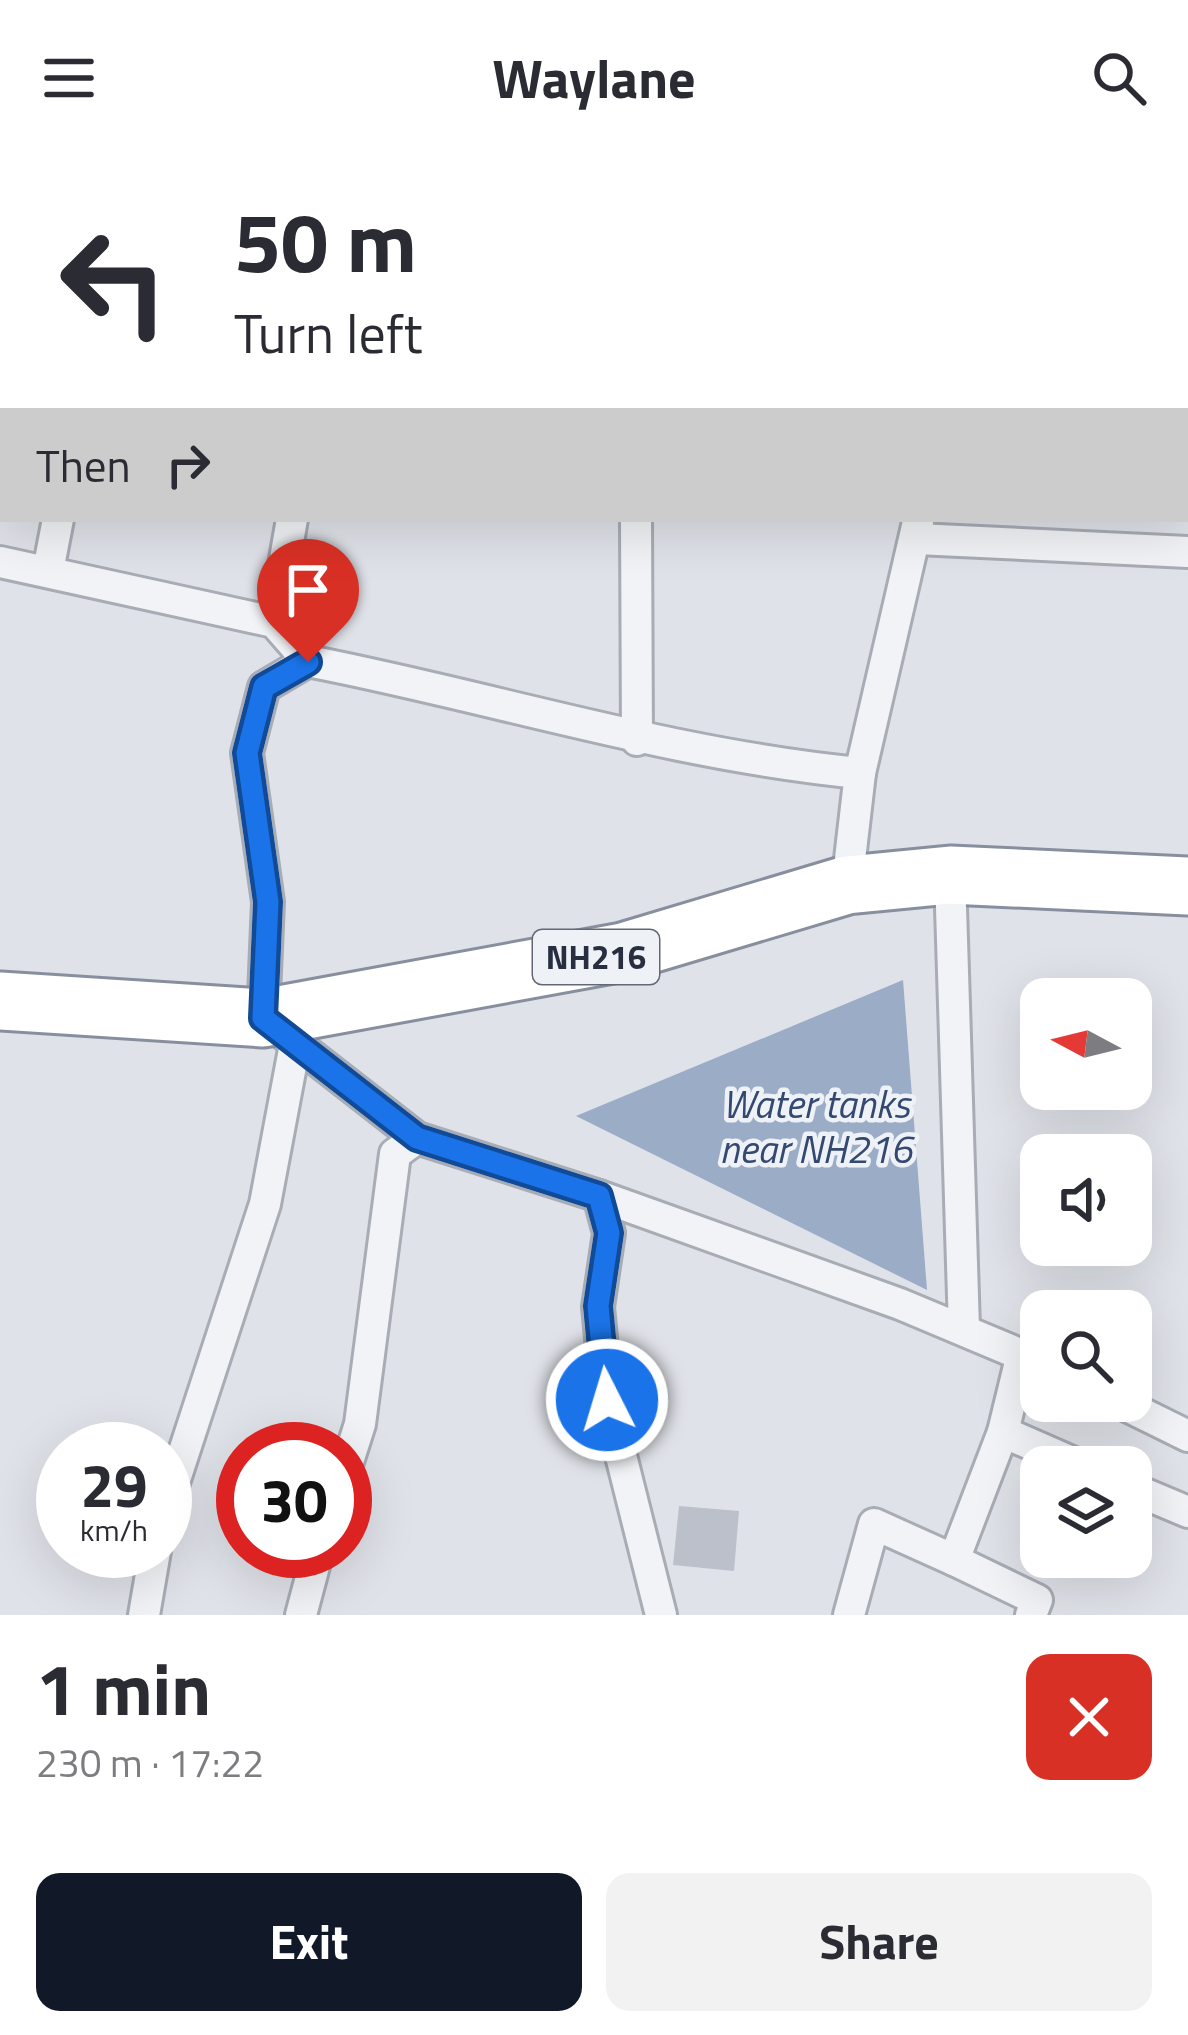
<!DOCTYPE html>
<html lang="en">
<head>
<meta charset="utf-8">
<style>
	body { margin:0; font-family:"Titillium Web",sans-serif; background:#f2f2f3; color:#2b2b33; height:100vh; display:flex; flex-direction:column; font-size:45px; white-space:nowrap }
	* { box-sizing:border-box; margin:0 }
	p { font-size:39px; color:#7c7c81 }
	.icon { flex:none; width:66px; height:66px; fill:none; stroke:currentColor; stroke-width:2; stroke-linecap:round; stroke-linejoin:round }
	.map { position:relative; height:1459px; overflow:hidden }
	.details { display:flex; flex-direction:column; background:#fff; flex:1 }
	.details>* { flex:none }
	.banner { position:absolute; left:0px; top:0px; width:1188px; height:366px; box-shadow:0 12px 48px #0002; background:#fff; color:#2b2b33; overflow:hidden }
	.needle { width:78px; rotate:277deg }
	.buttons { position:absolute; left:1020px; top:822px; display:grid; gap:24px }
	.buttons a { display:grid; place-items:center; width:132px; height:132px; border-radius:24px; background:#fff; box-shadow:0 12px 48px #0002; font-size:60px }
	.speed { position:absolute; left:36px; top:1266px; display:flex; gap:24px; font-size:60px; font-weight:700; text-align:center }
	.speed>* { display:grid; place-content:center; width:156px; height:156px; border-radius:50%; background:#fff; box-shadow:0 12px 48px #0002; line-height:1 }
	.speed small { font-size:30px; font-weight:400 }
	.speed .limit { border:18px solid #d22; background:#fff; color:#111 }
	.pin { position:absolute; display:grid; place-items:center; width:102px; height:102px; color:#fff; margin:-123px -51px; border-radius:50% 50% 50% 0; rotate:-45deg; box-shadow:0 0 12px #0007 }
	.pin .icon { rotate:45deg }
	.me { position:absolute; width:132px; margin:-66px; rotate:355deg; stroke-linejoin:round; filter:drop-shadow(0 0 9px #0008) }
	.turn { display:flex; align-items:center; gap:42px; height:252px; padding:0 36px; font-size:54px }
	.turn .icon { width:156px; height:156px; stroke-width:2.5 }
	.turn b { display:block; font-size:84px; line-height:102px }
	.then { display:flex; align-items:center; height:114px; padding:0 36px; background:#0003; gap:24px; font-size:45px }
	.round { display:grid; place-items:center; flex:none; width:126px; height:126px; border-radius:24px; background:#f2f2f3 }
	.head { display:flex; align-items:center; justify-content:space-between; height:204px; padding:0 36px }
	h1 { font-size:72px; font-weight:700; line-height:90px }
	.button { display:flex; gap:24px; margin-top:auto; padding:24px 36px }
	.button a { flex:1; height:138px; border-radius:24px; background:#111827; color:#fff; font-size:48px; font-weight:700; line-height:138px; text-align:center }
	.button a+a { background:#f2f2f3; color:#2b2b33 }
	header { display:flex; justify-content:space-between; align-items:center; height:156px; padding:0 36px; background:#fff; font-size:54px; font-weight:700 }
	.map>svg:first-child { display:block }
</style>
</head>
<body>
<header><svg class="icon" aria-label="menu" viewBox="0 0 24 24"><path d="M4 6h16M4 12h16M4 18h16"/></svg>Waylane<svg class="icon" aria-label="search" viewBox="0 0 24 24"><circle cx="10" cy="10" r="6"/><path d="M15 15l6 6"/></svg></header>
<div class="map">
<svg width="1188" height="1459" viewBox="0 0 1188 1459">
	<rect width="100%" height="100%" fill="#dfe2e8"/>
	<polygon fill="#9bacc7" points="903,824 927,1134 576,960"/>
	<polygon fill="#bcc0cb" points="679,1350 739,1355 734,1415 673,1409"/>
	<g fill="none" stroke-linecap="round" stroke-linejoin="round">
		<g stroke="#a8acb5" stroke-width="36">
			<g id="street">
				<polyline points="111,3 111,0"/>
				<polyline points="429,3 430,0"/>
				<polyline points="785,3 786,0"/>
				<polyline points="0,47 3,47"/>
				<polyline points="636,363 637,584"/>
				<polyline points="917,383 1188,396"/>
				<polyline points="0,406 274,466 308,505 264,531 247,597 268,746 263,862 417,982 599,1040 900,1148 1041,1207"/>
				<polyline points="48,415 58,363"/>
				<polyline points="274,466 292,363"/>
				<path d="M308,505C493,541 671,599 860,617L847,729"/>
				<polyline points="860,617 918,366"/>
				<polyline points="950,719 964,1173"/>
				<polyline points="599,1040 609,1077 598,1151 607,1244 661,1459"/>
				<polyline points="1022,1198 1003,1276 1083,1311"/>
				<polyline points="1117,1245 1188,1280"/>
				<polyline points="345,1315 360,1268 395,998 417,982"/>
				<polyline points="1131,1332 1188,1356"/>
				<polyline points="165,1354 265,1048 296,883"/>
				<polyline points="954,1404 1037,1444 1031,1459"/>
				<polyline points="144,1459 155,1395"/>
				<polyline points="301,1459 318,1395"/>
				<polyline points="849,1459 874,1368 954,1404 1003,1276"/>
			</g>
		</g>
		<g stroke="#878e9e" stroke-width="63">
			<polyline id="highway" points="0,845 263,862 623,796 847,729 950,719 1188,730"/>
		</g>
		<use href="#street" stroke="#f2f3f6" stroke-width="30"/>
		<use href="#highway" stroke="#fff" stroke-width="57"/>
	</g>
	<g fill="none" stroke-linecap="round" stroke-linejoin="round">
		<g stroke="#114b97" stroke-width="30">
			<polyline id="route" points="308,506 264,531 247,597 268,746 263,862 417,982 599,1040 609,1077 598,1150 607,1244"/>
		</g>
		<use href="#route" stroke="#1a73e8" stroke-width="21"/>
	</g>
	<g text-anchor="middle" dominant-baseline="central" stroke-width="9" stroke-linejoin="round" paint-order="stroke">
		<rect fill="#eef1f6" stroke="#636876" stroke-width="3" x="533" y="774" width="126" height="54" rx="9"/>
		<g font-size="33" font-weight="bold" fill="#282e3f">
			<text x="596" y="801">NH216</text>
		</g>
		<g font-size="39" font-style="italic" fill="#344971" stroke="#eef1f6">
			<text x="816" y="947">Water tanks<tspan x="816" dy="45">near NH216</tspan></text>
		</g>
	</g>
</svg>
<div class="buttons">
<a><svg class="needle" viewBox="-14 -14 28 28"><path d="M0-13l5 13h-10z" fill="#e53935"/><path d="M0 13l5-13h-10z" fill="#7c7c81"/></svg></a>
<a><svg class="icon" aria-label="sound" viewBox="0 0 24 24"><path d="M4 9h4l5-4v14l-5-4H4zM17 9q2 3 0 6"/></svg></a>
<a><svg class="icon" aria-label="search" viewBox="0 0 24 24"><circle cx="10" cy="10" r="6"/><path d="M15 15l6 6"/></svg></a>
<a><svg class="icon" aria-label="layers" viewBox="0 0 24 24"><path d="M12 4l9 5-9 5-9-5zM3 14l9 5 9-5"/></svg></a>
</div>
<div class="speed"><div>29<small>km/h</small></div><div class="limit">30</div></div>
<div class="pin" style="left:308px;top:506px;background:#d93025"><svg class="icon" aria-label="arrive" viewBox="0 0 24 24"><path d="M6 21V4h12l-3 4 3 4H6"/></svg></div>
<svg class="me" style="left:607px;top:1244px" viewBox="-20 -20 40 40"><circle r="17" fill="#1a73e8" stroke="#fff" stroke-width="3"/><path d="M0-11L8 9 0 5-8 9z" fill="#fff"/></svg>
<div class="banner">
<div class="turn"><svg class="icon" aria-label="left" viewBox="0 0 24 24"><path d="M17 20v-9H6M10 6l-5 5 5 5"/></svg><div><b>50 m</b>Turn left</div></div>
<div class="then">Then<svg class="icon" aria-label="right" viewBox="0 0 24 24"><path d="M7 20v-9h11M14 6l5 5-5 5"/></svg></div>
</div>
</div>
<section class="details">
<div class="head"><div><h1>1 min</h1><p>230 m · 17:22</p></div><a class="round" style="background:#d93025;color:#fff"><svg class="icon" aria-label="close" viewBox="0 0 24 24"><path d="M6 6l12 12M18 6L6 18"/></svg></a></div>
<div class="button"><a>Exit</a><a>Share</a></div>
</section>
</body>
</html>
